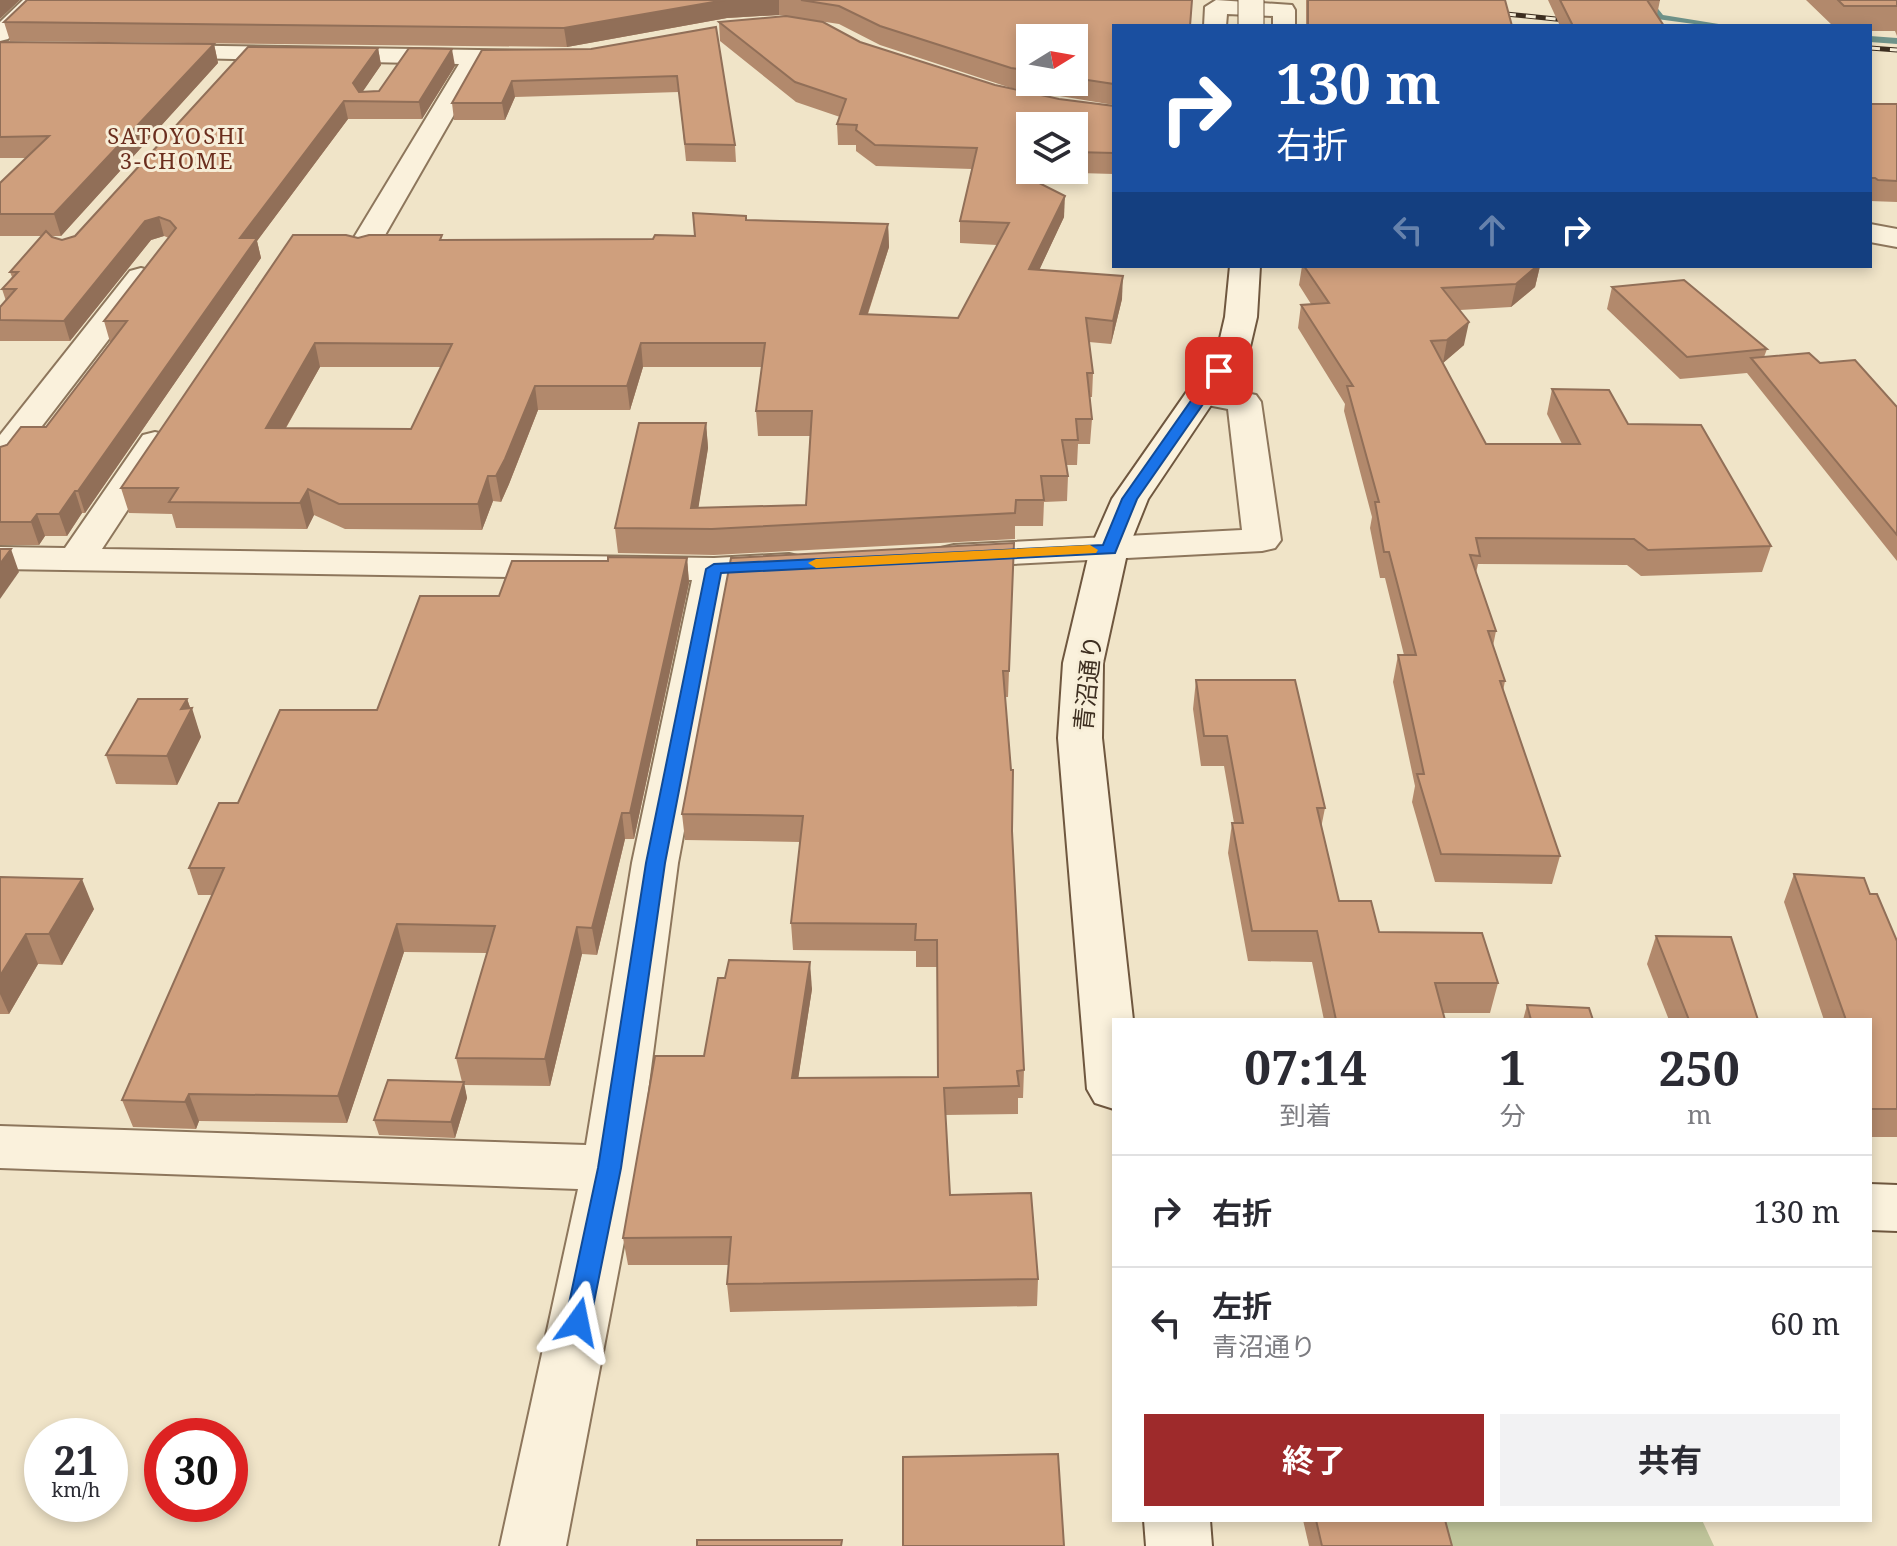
<!DOCTYPE html>
<html lang="ja">
<head>
<meta charset="utf-8">
<style>
	body { margin:0; font-family:"Noto Serif","Noto Sans JP",serif; background:#f2f2f3; color:#2b2b33; height:100vh; display:flex; flex-direction:column; font-size:30px; white-space:nowrap }
	* { box-sizing:border-box; margin:0 }
	p { font-size:26px; color:#7c7c81 }
	.icon { flex:none; width:44px; height:44px; fill:none; stroke:currentColor; stroke-width:2; stroke-linecap:round; stroke-linejoin:round }
	.map { position:relative; flex:1; overflow:hidden }
	.drawer { position:absolute; left:1112px; top:1018px; width:760px; height:504px; display:flex; flex-direction:column; background:#fff; border-radius:0px; box-shadow:0 4px 12px #0003 }
	.drawer>* { flex:none }
	.hud { position:absolute; left:1112px; top:24px; width:760px; height:244px; border-radius:0px; box-shadow:0 4px 12px #0003; background:#1a4fa0; color:#fff; overflow:hidden }
	.needle { width:52px; rotate:79deg }
	.controls { position:absolute; left:1016px; top:24px; display:grid; gap:16px }
	.controls a { display:grid; place-items:center; width:72px; height:72px; border-radius:0px; background:#fff; box-shadow:0 4px 12px #0003; font-size:40px }
	.speed { position:absolute; left:24px; top:1418px; display:flex; gap:16px; font-size:40px; font-weight:700; text-align:center }
	.speed>* { display:grid; place-content:center; width:104px; height:104px; border-radius:50%; background:#fff; box-shadow:0 4px 12px #0003; line-height:1 }
	.speed small { font-size:20px; font-weight:400 }
	.speed .limit { border:12px solid #d22; background:#fff; color:#111 }
	.pin { position:absolute; display:grid; place-items:center; width:68px; height:68px; color:#fff; margin:-34px; border-radius:16px; box-shadow:0 4px 12px #0006 }
	.me { position:absolute; width:88px; margin:-44px; rotate:12deg; stroke-linejoin:round; filter:drop-shadow(0 0 6px #0008) }
	.turn { display:flex; align-items:center; gap:28px; height:168px; padding:0 32px; font-size:36px }
	.turn .icon { width:104px; height:104px; stroke-width:2.5 }
	.turn b { display:block; font-size:56px; line-height:68px }
	.lanes { display:flex; align-items:center; height:76px; padding:0 32px; background:#0003; justify-content:center; gap:40px; direction:ltr }
	.lanes .off { opacity:.35 }
	.eta { display:flex; justify-content:space-evenly; align-items:center; height:136px; text-align:center }
	.eta b { font-size:48px; font-weight:700; line-height:56px }
	.cta { display:flex; gap:16px; margin-top:auto; padding:16px 32px }
	.cta a { flex:1; height:92px; border-radius:0px; background:#9e2a2b; color:#fff; font-size:32px; font-weight:700; line-height:92px; text-align:center }
	.cta a+a { background:#f2f2f3; color:#2b2b33 }
	ul { padding:0; list-style:none }
	li { display:flex; align-items:center; gap:24px; height:112px; padding:0 32px; border-top:2px solid #e1e1e2 }
	li div { flex:1 }
	li b { display:block; font-size:30px }
	li em { font-style:normal }
	.map>svg:first-child { display:block }
</style>
</head>
<body>
<div class="map">
<svg width="1897" height="1546" viewBox="0 0 1897 1546">
	<rect width="100%" height="100%" fill="#f0e4c8"/>
	<polygon fill="#bfc49a" points="1445,1520 1702,1520 1714,1546 1451,1546"/>
	<g fill="none" stroke-linecap="round" stroke-linejoin="round">
		<g fill="#6f938a" fill-rule="evenodd">
			<polygon points="1643,0 1651,0 1663,15 1731,26 1709,26 1657,19"/>
			<polygon points="1870,36 1897,38 1897,44 1870,42"/>
		</g>
		<g stroke="#8d765c" stroke-width="4">
			<g id="street">
				<polygon points="23,0 47,0 8,39 0,41 0,22"/>
				<polygon points="1216,0 1292,5 1295,10 1295,26 1273,26 1273,16 1227,14 1226,26 1204,26 1205,7"/>
				<polygon points="154,45 538,51 546,53 550,58 546,63 538,65 483,64 377,249 372,255 362,258 352,255 347,249 459,64 146,57 142,52 146,47"/>
				<polygon points="1870,224 1897,229 1897,247 1870,242"/>
				<polygon points="141,268 152,271 156,277 152,283 12,465 0,469 0,435 130,271"/>
				<polygon points="1204,385 1256,395 1261,402 1281,540 1275,548 1262,551 954,567 941,564 935,556 941,548 954,545 1242,530 1228,409 1192,402 1187,395 1192,388"/>
				<polygon points="155,432 167,435 172,442 102,549 714,558 789,554 802,557 808,565 802,573 731,580 678,863 638,1168 566,1546 500,1546 578,1189 0,1168 0,1126 586,1145 632,863 692,580 0,569 0,547 65,548 143,435"/>
			</g>
		</g>
		<g stroke="#6f573f" stroke-width="4">
			<g id="secondary">
				<polygon points="1230,266 1260,266 1257,317 1250,347 1148,499 1128,549 1103,663 1102,738 1133,1020 1114,1020 1114,1109 1095,1103 1087,1089 1058,738 1063,663 1090,549 1112,499 1218,347 1225,317"/>
				<polygon points="1870,1184 1897,1185 1897,1231 1870,1230"/>
				<polygon points="1144,1520 1210,1520 1212,1546 1146,1546"/>
			</g>
		</g>
		<use href="#street" fill="#faf1dc" fill-rule="evenodd"/>
		<use href="#secondary" fill="#faf1dc" fill-rule="evenodd"/>
		<g stroke="#3d2e20" stroke-width="5">
			<g id="rail">
				<polyline points="1486,12 1624,26"/>
				<polyline points="1870,48 1897,50"/>
			</g>
		</g>
		<use href="#rail" stroke="#f7eed8" stroke-width="3" stroke-dasharray="10" stroke-linecap="butt"/>
		<g stroke="#6f573f" stroke-width="27" stroke-linecap="butt">
			<polyline id="secondary-bridge" points="1251,0 1251,26"/>
		</g>
		<use href="#secondary-bridge" stroke="#faf1dc" stroke-width="25"/>
	</g>
	<g fill="#b2896c" fill-rule="evenodd">
		<path d="M27,0H1192L1114,26V105L1011,88L880,45L839,24L779,15L727,18L567,47L10,41L4,22ZM1030,38H1074V82H1030Z"/>
		<polygon points="1306,0 1505,0 1512,26 1306,26"/>
		<polygon points="1548,0 1660,0 1657,15 1664,26 1560,26"/>
		<polygon points="1806,0 1897,0 1897,36 1895,31 1870,31 1870,26 1833,26"/>
		<path d="M719,22L860,42L995,85L1059,99L1114,106V174L1044,172L1042,185L1064,217L1039,270L1122,299L1111,344L1089,342L1093,373L1092,397H1090L1092,419L1090,444H1078L1077,465H1067L1068,476L1067,501L1044,502L1043,526H1015V539L714,555L618,553L615,528L706,423L708,448L698,508L806,505L810,436H758L756,411L762,367H643L630,410H538L509,484L501,502L493,501L482,530L345,529L314,515L307,529L176,528L172,514L129,513L121,488L358,238L443,240L653,239L695,236L746,220L888,224L889,247L868,314L958,318L997,245L960,243V221L972,169L876,166L856,151V145H838L837,124L840,117L796,102L720,41ZM1030,126H1074V170H1030ZM320,367H441L411,429L286,428Z"/>
		<polygon points="716,27 735,145 736,162 686,161 679,92 515,97 505,120 454,120 452,103 591,49"/>
		<polygon points="0,42 214,44 218,63 61,236 51,236 62,240 75,236 378,48 381,65 362,92 379,91 455,66 422,119 348,119 257,241 261,258 85,513 82,513 67,536 45,536 39,545 0,545 0,447 46,427 111,342 110,342 104,321 169,238 164,236 151,240 70,341 0,341 0,307 6,301 2,289 12,277 10,272 42,236 0,236 0,183 27,158 0,158"/>
		<polygon points="1870,104 1897,104 1897,202 1870,201"/>
		<polygon points="1302,266 1540,266 1535,287 1511,307 1460,310 1464,345 1443,363 1486,444 1562,444 1547,414 1552,389 1628,424 1771,546 1762,572 1641,576 1627,565 1478,564 1476,573 1496,631 1493,646 1505,681 1503,691 1560,856 1552,884 1435,882 1412,802 1415,786 1393,682 1398,655 1404,655 1385,578 1380,578 1370,528 1372,517 1344,411 1345,404 1298,328 1301,305 1311,304 1299,285"/>
		<polygon points="1612,287 1767,349 1764,357 1820,363 1897,407 1897,561 1747,373 1680,379 1607,309"/>
		<polygon points="1014,543 1008,697 1005,697 1024,1070 1023,1098 1018,1098 1018,1114 945,1115 950,1195 1038,1279 1037,1306 730,1312 727,1284 729,1265 628,1265 623,1238 704,1056 812,989 798,1078 938,1077 937,967 916,967 916,951 793,950 791,923 800,842 685,840 682,814"/>
		<polygon points="687,558 689,583 634,839 625,839 597,955 582,954 550,1086 464,1085 467,1098 455,1138 379,1135 374,1120 462,1082 456,1058 487,953 404,952 347,1123 199,1121 196,1129 133,1127 122,1100 212,895 198,895 189,868 238,803 377,710 499,596 608,561"/>
		<polygon points="1196,680 1325,808 1321,828 1339,901 1379,932 1498,983 1490,1013 1443,1013 1445,1020 1324,1020 1312,962 1248,961 1228,853 1232,823 1234,823 1224,766 1201,766 1193,709"/>
		<polygon points="187,699 201,737 177,785 116,784 106,755"/>
		<polygon points="1794,874 1870,894 1897,941 1897,1137 1870,1137 1870,1020 1824,1020 1784,902"/>
		<polygon points="0,877 94,909 62,965 38,964 9,1014 0,1014"/>
		<polygon points="1656,936 1758,1020 1669,1020 1647,964"/>
		<polygon points="1527,1005 1531,1020 1523,1020"/>
		<polygon points="1303,1520 1445,1520 1452,1546 1309,1546"/>
	</g>
	<g fill="#916f58">
		<polygon points="0,0 20,0 0,19"/>
		<polygon points="725,0 779,0 779,15 727,18 567,47 564,28"/>
		<polygon points="214,44 218,63 61,236 54,214"/>
		<polygon points="378,48 381,65 357,100 353,83"/>
		<polygon points="452,49 455,66 422,119 419,102"/>
		<polygon points="512,81 515,97 505,120 502,103"/>
		<polygon points="344,101 348,119 257,241 261,258 85,513 78,491 240,238"/>
		<polygon points="1042,170 1044,170 1044,172 1039,205 1039,183"/>
		<polygon points="1065,196 1064,217 1029,292 1029,269"/>
		<polygon points="159,217 164,236 151,240 70,341 64,321 145,221"/>
		<polygon points="888,224 889,247 860,337 860,314"/>
		<polygon points="1537,266 1540,266 1535,287 1511,307 1516,284"/>
		<polygon points="1123,276 1122,299 1111,344 1113,321"/>
		<polygon points="1469,322 1464,345 1443,363 1447,340"/>
		<polygon points="315,343 320,367 272,452 266,428"/>
		<polygon points="641,343 643,367 630,410 627,386"/>
		<polygon points="535,386 538,410 509,484 501,502 496,476"/>
		<polygon points="706,423 708,448 695,529 691,508"/>
		<polygon points="488,476 493,501 482,530 478,504"/>
		<polygon points="308,489 314,515 307,529 300,503"/>
		<polygon points="75,491 82,513 67,536 59,514"/>
		<polygon points="37,514 45,536 39,545 31,522"/>
		<polygon points="11,549 19,572 0,599 0,564"/>
		<polygon points="687,558 689,583 634,839 630,813"/>
		<polygon points="187,699 191,710 192,708 201,737 177,785 167,756 181,709"/>
		<polygon points="622,813 625,839 597,955 592,928"/>
		<polygon points="82,879 94,909 62,965 49,934"/>
		<polygon points="397,924 404,952 347,1123 338,1096"/>
		<polygon points="577,927 582,954 550,1086 545,1059"/>
		<polygon points="26,934 38,964 9,1014 0,994 0,976"/>
		<polygon points="810,962 812,989 794,1106 792,1078"/>
		<polygon points="464,1082 467,1098 455,1138 451,1122"/>
		<polygon points="189,1094 199,1121 196,1129 185,1102"/>
	</g>
	<g fill="#cf9f7d" stroke="#916f58" stroke-width="2" fill-rule="evenodd">
		<polygon points="27,0 725,0 564,28 4,22"/>
		<polygon points="801,0 1192,0 1190,26 1114,26 1114,84 1074,78 1074,38 1030,38 1030,71 1011,68 880,26 839,6"/>
		<polygon points="1308,0 1505,0 1512,26 1308,26"/>
		<polygon points="1560,0 1660,0 1647,0 1664,26 1573,26"/>
		<polygon points="1838,0 1897,0 1897,6 1844,6"/>
		<path d="M786,16L823,22L860,42L995,85L1059,99L1114,106V153L1074,152V126H1030V170H1042L1039,183L1065,196L1029,269L1123,276L1113,321L1086,318L1093,373H1087L1092,419H1076L1078,440H1062L1068,476H1041L1044,500H1016L1015,513L712,529L615,528L639,423H706L691,508L806,505L812,411H756L765,343H641L627,386H535L505,459L496,476H488L478,504H339L308,489L300,503L169,502L178,488H121L293,235H346L358,238L369,235H442L440,240L653,239L655,235L695,236L693,213L746,216V220L888,224L860,314L958,318L1009,223L960,221L977,148L875,145L856,130L857,125L837,124L846,99L795,82L719,22ZM315,343L452,344L411,429L266,428Z"/>
		<polygon points="716,27 735,145 685,144 677,76 512,81 502,103 452,103 482,50 591,49"/>
		<polygon points="0,42 214,44 54,214 0,214 0,183 49,136 0,137"/>
		<polygon points="248,47 378,48 353,83 359,92 379,91 409,48 452,49 419,102 344,101 240,238 257,238 78,491 75,491 59,514 37,514 31,522 0,522 0,447 7,445 21,427 46,427 127,321 104,321 176,228 170,221 159,217 145,221 64,321 0,320 0,307 16,289 2,289 18,272 10,272 46,231 52,237 62,240 75,236"/>
		<polygon points="1870,104 1897,104 1897,181 1878,180 1875,178 1870,178"/>
		<polygon points="1304,266 1537,266 1516,284 1442,288 1469,322 1447,340 1431,341 1486,444 1580,444 1552,389 1609,390 1628,424 1701,425 1771,546 1648,550 1634,539 1476,538 1480,556 1470,555 1496,631 1488,631 1505,681 1500,681 1560,856 1441,854 1417,774 1424,774 1398,655 1416,655 1389,552 1384,552 1375,502 1379,502 1347,386 1353,386 1301,305 1329,303"/>
		<polygon points="1684,280 1767,349 1687,357 1612,287"/>
		<polygon points="1809,353 1820,363 1855,360 1897,407 1897,535 1751,358"/>
		<polygon points="1014,543 1009,671 1003,671 1011,770 1013,770 1012,831 1024,1070 1017,1071 1019,1086 944,1088 950,1195 1031,1193 1038,1279 727,1284 731,1237 623,1238 655,1056 704,1056 718,978 725,978 729,960 810,962 792,1078 938,1077 937,940 915,940 916,924 791,923 803,816 682,814 731,558"/>
		<polygon points="0,549 11,549 0,564"/>
		<polygon points="608,557 687,558 630,813 622,813 592,928 577,927 545,1059 456,1058 495,926 397,924 338,1096 189,1094 185,1102 122,1100 224,868 189,868 219,803 238,803 280,710 377,710 420,596 499,596 512,561 608,561"/>
		<polygon points="1196,680 1295,680 1325,808 1317,808 1339,901 1371,901 1379,932 1482,933 1498,983 1435,983 1445,1020 1336,1020 1317,931 1252,931 1232,823 1243,823 1227,736 1204,736"/>
		<polygon points="138,699 187,699 181,709 192,708 167,756 106,755"/>
		<polygon points="1794,874 1864,878 1870,894 1877,894 1897,941 1897,1109 1870,1109 1870,1020 1846,1020"/>
		<polygon points="0,877 82,879 49,934 26,934 0,976"/>
		<polygon points="1656,936 1731,937 1758,1020 1689,1020"/>
		<polygon points="1527,1005 1589,1008 1593,1020 1531,1020"/>
		<polygon points="388,1080 464,1082 451,1122 374,1120"/>
		<polygon points="1058,1454 1064,1546 903,1546 903,1457"/>
		<polygon points="1316,1520 1445,1520 1452,1546 1322,1546"/>
		<polygon points="697,1540 842,1540 841,1546 697,1546"/>
	</g>
	<polygon fill="#1a73e8" stroke="#114b97" stroke-width="2" points="1214,368 1226,371 1137,499 1115,553 721,573 665,863 621,1168 590,1322 586,1329 578,1333 569,1329 565,1322 598,1168 646,863 706,569 714,564 1103,545 1122,499"/>
	<polygon fill="#f59e0b" points="1090,545 1098,550 1096,553 816,568 808,563 816,559"/>
	<g text-anchor="middle" dominant-baseline="central" stroke-width="6" stroke-linejoin="round" paint-order="stroke">
		<g font-size="22" letter-spacing="2" fill="#6b2e1e" stroke="#f7eed8">
			<text x="177" y="135">SATOYOSHI<tspan x="177" dy="25">3-CHOME</tspan></text>
		</g>
		<g font-size="24" fill="#3d2e20" stroke="#f7eed8">
			<text transform="translate(1087 683) rotate(-84)">青沼通り</text>
		</g>
	</g>
</svg>
<div class="controls">
<a><svg class="needle" viewBox="-14 -14 28 28"><path d="M0-13l5 13h-10z" fill="#e53935"/><path d="M0 13l5-13h-10z" fill="#7c7c81"/></svg></a>
<a><svg class="icon" aria-label="layers" viewBox="0 0 24 24"><path d="M12 4l9 5-9 5-9-5zM3 14l9 5 9-5"/></svg></a>
</div>
<div class="speed"><div>21<small>km/h</small></div><div class="limit">30</div></div>
<div class="pin" style="left:1219px;top:371px;background:#d93025"><svg class="icon" aria-label="arrive" viewBox="0 0 24 24"><path d="M6 21V4h12l-3 4 3 4H6"/></svg></div>
<svg class="me" style="left:578px;top:1322px" viewBox="-20 -20 40 40"><path d="M0-17L14 15 0 8-14 15z" fill="#1a73e8" stroke="#fff" stroke-width="4"/></svg>
<div class="hud">
<div class="turn"><svg class="icon" aria-label="right" viewBox="0 0 24 24"><path d="M7 20v-9h11M14 6l5 5-5 5"/></svg><div><b>130 m</b>右折</div></div>
<div class="lanes"><svg class="icon off" aria-label="left" viewBox="0 0 24 24"><path d="M17 20v-9H6M10 6l-5 5 5 5"/></svg><svg class="icon off" aria-label="ahead" viewBox="0 0 24 24"><path d="M12 20V5M6 11l6-6 6 6"/></svg><svg class="icon" aria-label="right" viewBox="0 0 24 24"><path d="M7 20v-9h11M14 6l5 5-5 5"/></svg></div>
</div>
<section class="drawer">
<div class="eta">
<div><b>07:14</b><p>到着</p></div>
<div><b>1</b><p>分</p></div>
<div><b>250</b><p>m</p></div>
</div>
<ul>
<li><svg class="icon" aria-label="right" viewBox="0 0 24 24"><path d="M7 20v-9h11M14 6l5 5-5 5"/></svg><div><b>右折</b></div><em>130 m</em></li>
<li><svg class="icon" aria-label="left" viewBox="0 0 24 24"><path d="M17 20v-9H6M10 6l-5 5 5 5"/></svg><div><b>左折</b><p>青沼通り</p></div><em>60 m</em></li>
</ul>
<div class="cta"><a>終了</a><a>共有</a></div>
</section>
</div>
</body>
</html>
